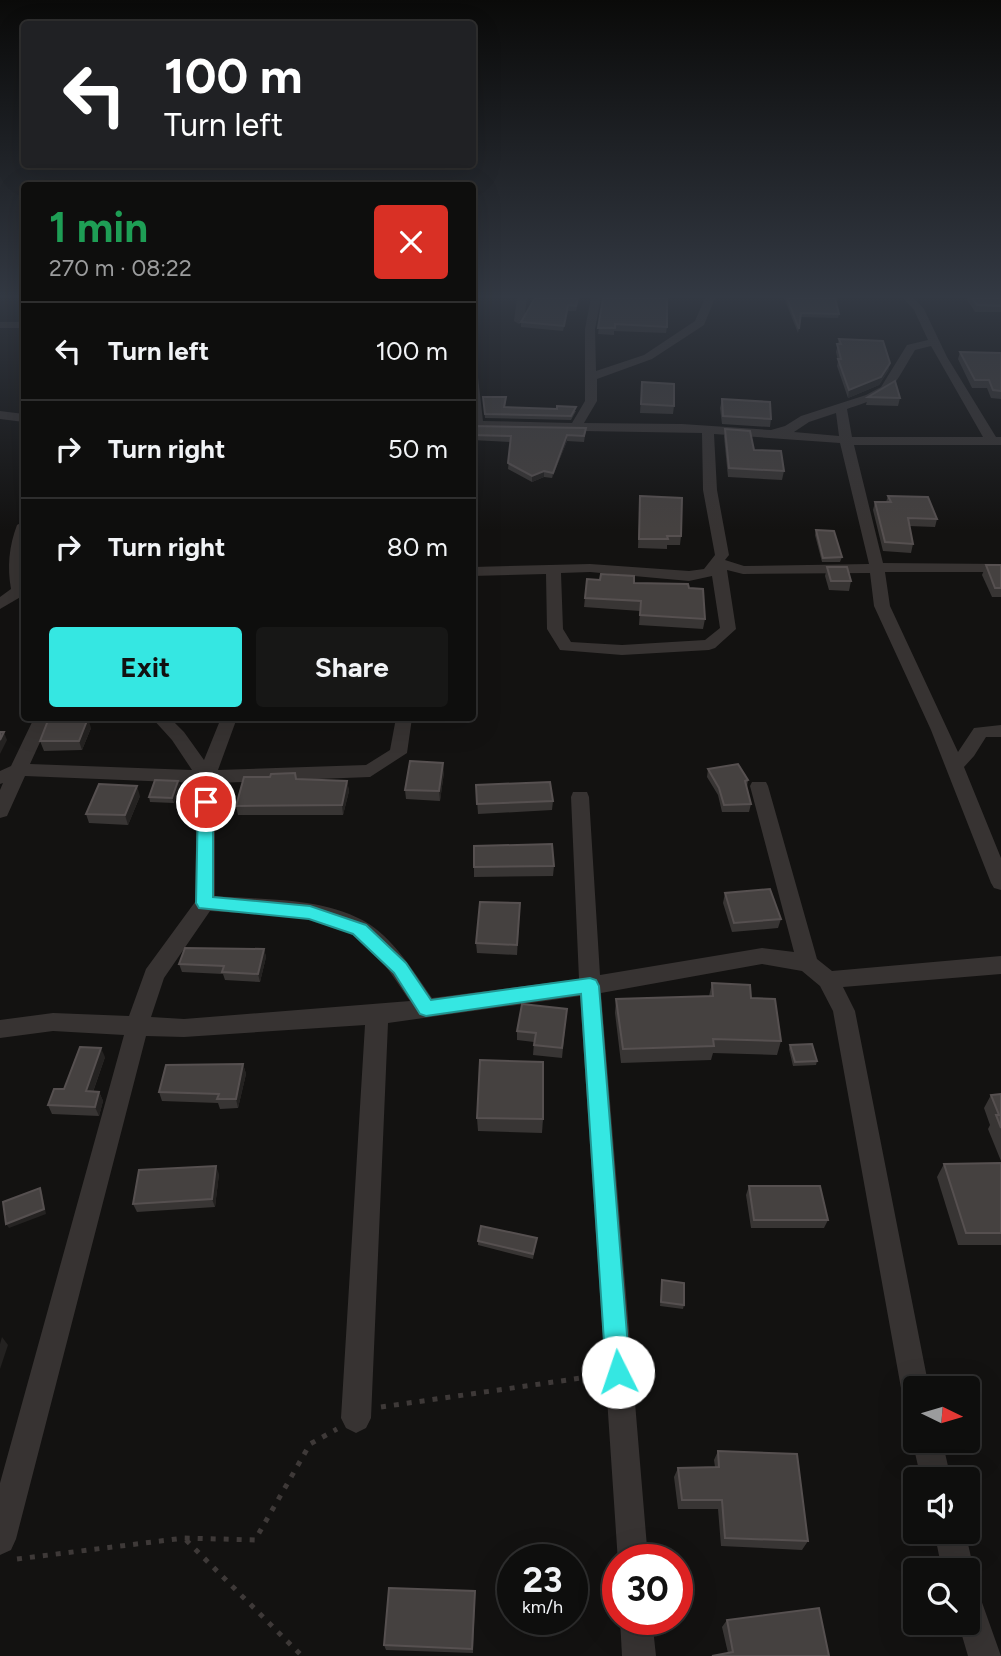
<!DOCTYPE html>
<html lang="en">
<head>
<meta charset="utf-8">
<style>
	body { margin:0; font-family:Figtree,sans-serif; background:#171716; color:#f1f3f6; height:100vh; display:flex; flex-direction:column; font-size:26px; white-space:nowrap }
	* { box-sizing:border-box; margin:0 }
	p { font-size:23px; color:#9b9c9d }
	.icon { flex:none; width:38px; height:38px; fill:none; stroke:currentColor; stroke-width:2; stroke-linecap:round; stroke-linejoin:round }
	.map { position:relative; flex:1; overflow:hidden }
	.details { position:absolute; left:21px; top:182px; width:455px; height:539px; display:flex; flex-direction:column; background:#0e0e0d; border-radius:7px; box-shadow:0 7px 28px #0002,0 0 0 2px #2e2e2e }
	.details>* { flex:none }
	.banner { position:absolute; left:21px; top:21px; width:455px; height:147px; border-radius:7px; box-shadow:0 7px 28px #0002,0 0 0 2px #2e2e2e; background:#202124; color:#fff; overflow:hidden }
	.needle { width:46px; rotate:95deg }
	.controls { position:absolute; left:903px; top:1376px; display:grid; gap:14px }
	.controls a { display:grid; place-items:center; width:77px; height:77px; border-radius:7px; background:#0e0e0d; box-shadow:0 7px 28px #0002,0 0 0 2px #2e2e2e; font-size:35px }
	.speed { position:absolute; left:497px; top:1544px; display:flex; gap:14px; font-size:35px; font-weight:700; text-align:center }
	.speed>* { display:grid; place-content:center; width:91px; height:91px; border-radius:50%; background:#0e0e0d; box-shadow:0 7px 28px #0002,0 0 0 2px #2e2e2e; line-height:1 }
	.speed small { font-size:18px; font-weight:400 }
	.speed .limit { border:10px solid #d22; background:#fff; color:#111 }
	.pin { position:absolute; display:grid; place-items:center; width:60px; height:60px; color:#fff; margin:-30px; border:4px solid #fff; border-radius:50%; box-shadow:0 2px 7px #0007 }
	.me { position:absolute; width:77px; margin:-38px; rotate:356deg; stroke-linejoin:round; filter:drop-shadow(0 0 5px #0008) }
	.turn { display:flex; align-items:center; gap:24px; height:147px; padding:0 28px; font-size:32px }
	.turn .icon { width:91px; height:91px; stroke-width:2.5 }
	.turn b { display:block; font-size:49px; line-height:60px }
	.round { display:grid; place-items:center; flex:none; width:74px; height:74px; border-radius:7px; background:#171716 }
	.head { display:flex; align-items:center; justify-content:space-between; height:119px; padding:0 28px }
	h1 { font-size:42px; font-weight:700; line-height:52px; color:#1e9e55 }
	.action { display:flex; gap:14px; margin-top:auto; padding:14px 28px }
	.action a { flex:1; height:80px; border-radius:7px; background:#35e7e2; color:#111; font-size:28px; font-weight:700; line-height:80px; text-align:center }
	.action a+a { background:#171716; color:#f1f3f6 }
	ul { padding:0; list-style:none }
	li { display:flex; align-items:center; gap:21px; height:98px; padding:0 28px; border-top:2px solid #2e2e2e }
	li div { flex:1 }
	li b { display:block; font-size:26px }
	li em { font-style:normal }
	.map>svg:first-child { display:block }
</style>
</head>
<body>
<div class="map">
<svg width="1001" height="1656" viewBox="0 0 1001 1656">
	<rect width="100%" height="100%" fill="#131211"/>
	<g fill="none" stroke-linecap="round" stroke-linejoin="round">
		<g stroke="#3e3938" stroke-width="5" stroke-dasharray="5 8" stroke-linecap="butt">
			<polyline points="381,1407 595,1376"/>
			<polyline points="186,1540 302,1656"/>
			<polyline points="17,1559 184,1538 255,1540 310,1444 337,1429"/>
		</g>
		<g fill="#373332" fill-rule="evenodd">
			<polygon points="517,298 527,298 524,321 519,324 514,321"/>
			<path d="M591,298H601L595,329L596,371L644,355L695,321L705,298H715L704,325L652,359L597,379V401L584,423L682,424L771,430L785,426L801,416L866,395L881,387L907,345L928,340L914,310L903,298H914L924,309L947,357L996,437H1001V445H854L883,563L1001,564V572H885L890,606L958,752L974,728L1001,725V737H986L974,756L964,767L1001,858V890L994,888L991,883L931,730L874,606L870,573L743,574L727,570L736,629L715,648L709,650L622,655L560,650L547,629L546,574L472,576V567L590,564L689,571L704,569L715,555L703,490L702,433L472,429V374L478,377L483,421L572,423L585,401V329ZM931,346L983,437H852L847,409C894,394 891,390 915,350ZM836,413L839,436L794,432L809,422ZM714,434L840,443L869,564L744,566L725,560L729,555L717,490ZM590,572L689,581L712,576L720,628L705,640L622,645L571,642L563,629L561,573Z"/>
			<rect x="0" y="322" width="24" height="6"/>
			<polygon points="0,411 24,414 24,422 0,419"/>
			<path d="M24,521V595L0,609V597L11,589C7,567 9,546 17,525Z"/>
			<path d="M34,718H51L30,764L192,770L172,740L152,718H170L184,732L204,760L221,718H237L218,770L366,765L390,750L396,718H412L407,753L370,777L215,783V896C264,900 326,897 369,924C396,942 414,972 432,998L579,979L571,797L573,792H587L589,797L600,975L762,948L794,952L750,786L752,782H766L768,786L817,959L832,971L1001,956V974L843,987L855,1011L929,1388H915V1402L905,1398L901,1388L833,1011L820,986L802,971L762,964L601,993L648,1559H618V1562L580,996L388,1023L371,1418L366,1428L356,1433L346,1428L341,1418L365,1025L184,1037L146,1036L16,1539L11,1550L0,1555V1483L124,1035L53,1031L0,1038V1020L53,1013L129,1016L146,969L195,902L197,783L25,776L7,816L0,818V790L3,783L0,784V771L11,766ZM210,911C253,915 318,912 354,936C378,951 394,978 410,1001L184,1019L151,1017L164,978Z"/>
			<polygon points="915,1433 915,1440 942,1440 951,1479 921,1479 912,1440"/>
			<polygon points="934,1531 965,1531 974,1570 969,1581 968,1570 942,1570"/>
			<polygon points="968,1589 979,1594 1001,1656 968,1656 958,1622 968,1622"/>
			<polygon points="620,1619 652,1619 656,1656 622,1656"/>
		</g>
	</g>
	<g fill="#383534">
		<polygon points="579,298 576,311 568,311 563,331 521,327 521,322"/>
		<polygon points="603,298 667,327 666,333 614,331 614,335 598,334"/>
		<polygon points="784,298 835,298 839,314 838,318 801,317 798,333"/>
		<polygon points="966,298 1001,298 1001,312 975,312"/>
		<polygon points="839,339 890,363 888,371 879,385 848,398 837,366 838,361 836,352"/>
		<polygon points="960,352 1001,353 1001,399 991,398 987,388 972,388 958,359"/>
		<polygon points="642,382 674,406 673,414 640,413"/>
		<polygon points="483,397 506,401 505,407 576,411 571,420 485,418"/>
		<polygon points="868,397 900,398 898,406 866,405"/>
		<polygon points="722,399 771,419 770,427 722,424 720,408"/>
		<polygon points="472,426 586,428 584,442 567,441 552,478 544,477 532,482 508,469 511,442 472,440"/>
		<polygon points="725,429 784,471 782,480 728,477 724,437"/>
		<polygon points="640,496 681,536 680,545 667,545 667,549 638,548"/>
		<polygon points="888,496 937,519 935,527 909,526 913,544 911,553 883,551 873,510 875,502 886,502"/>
		<polygon points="816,530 842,557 840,562 822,562 815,535"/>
		<polygon points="986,565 1001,565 1001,597 992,597 982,575"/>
		<polygon points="827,567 851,581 849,591 829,590 825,576"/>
		<polygon points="587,579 689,588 705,619 703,629 639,625 640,611 584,607"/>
		<polygon points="91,728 82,750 44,751 40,741"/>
		<polygon points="708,769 748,780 747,787 751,804 749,812 722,812 718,795 707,777"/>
		<polygon points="444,772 440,801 406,799 405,790"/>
		<polygon points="270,777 347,781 349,791 343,815 238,815 236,806"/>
		<polygon points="178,781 180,785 174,803 150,802 149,797"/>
		<polygon points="476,785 553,801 552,810 478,814"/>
		<polygon points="140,796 128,825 89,823 86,814"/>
		<polygon points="474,846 554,866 553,876 474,877"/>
		<polygon points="725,893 781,919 778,928 732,932 723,903"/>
		<polygon points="520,903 517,955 477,953 476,943"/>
		<polygon points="264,949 266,957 260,982 225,980 223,974 182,972 179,964"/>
		<polygon points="712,983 751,998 781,1041 777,1055 713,1053 711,1060 621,1063 615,1013 616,999 709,996"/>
		<polygon points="566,1018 562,1058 533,1055 534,1042 517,1040 517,1031"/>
		<polygon points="790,1045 817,1061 816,1065 793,1066 789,1049"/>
		<polygon points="105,1057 93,1092 99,1092 103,1101 99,1116 52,1114 48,1105 64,1089"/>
		<polygon points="243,1064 246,1074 238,1108 220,1109 218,1103 162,1101 159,1092"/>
		<polygon points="1001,1094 1001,1161 988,1129 990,1125 984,1108 991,1095"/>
		<polygon points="477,1118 543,1119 542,1133 478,1131"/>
		<polygon points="1001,1163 1001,1245 958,1245 937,1177 944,1164"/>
		<polygon points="219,1174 215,1207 137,1212 133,1204"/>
		<polygon points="749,1186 828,1220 824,1228 751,1228 746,1195"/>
		<polygon points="537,1238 533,1259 478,1245 478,1241"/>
		<polygon points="662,1280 684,1305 683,1309 660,1306"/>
		<polygon points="718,1451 808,1541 802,1550 721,1546 718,1509 678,1509 674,1477 678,1468 715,1467 714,1460"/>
		<polygon points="475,1597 473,1653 386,1650 384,1645"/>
		<polygon points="727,1620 829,1656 728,1653 722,1627"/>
	</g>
	<g fill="#242221">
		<polygon points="890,363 888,371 879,385 848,398 849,390"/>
		<polygon points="567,435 567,441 552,478 553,473"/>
		<polygon points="544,471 544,477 532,482 532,476"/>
		<polygon points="88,718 91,728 82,750 79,741"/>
		<polygon points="4,732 7,740 0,754 0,740"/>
		<polygon points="443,763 444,772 440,801 439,791"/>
		<polygon points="178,781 180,785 174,803 172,798"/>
		<polygon points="347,781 349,791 343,815 342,805"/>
		<polygon points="137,786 140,796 128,825 125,815"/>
		<polygon points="264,949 266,957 260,982 258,974"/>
		<polygon points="101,1048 105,1057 90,1100 86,1091"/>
		<polygon points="243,1064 246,1074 238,1108 236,1099"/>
		<polygon points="99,1092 103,1101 99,1116 95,1107"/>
		<polygon points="216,1166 219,1174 215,1207 212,1199"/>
		<polygon points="40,1188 42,1192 46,1214 9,1228 6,1224"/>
		<polygon points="2,1337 8,1345 0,1369 0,1344"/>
	</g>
	<g fill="#454140" stroke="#565050" stroke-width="2">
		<polygon points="535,298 578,298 576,306 568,305 564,326 521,322"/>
		<polygon points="603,298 667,298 667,327 615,324 615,328 598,328"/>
		<polygon points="787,298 835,298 839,314 801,313 799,329"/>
		<polygon points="972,298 1001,298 1001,306 977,305"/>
		<polygon points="839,339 883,341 890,363 881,377 849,390 838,359 841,359 837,344 841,344"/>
		<polygon points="960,352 1001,353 1001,391 993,390 989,380 975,380"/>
		<polygon points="895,381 900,398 868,397"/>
		<polygon points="642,382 674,384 674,406 641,404"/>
		<polygon points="483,397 506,397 504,407 557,409 557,406 576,407 571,416 485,414"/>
		<polygon points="722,399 770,402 771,419 723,416"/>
		<polygon points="472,426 586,428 584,436 567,435 553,473 544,471 532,476 508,463 511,436 472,435"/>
		<polygon points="725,429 750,431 754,450 781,451 784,471 729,468"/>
		<polygon points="640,496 682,498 681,536 667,536 668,539 639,539"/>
		<polygon points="888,496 928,497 937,519 908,518 913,544 885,542 875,502 891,502"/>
		<polygon points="816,530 834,531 842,557 823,558"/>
		<polygon points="986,565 1001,565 1001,588 995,588"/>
		<polygon points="827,567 847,567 851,581 831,581"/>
		<polygon points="601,574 634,576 634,583 688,584 689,588 703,589 705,619 640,615 641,601 585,598 587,579 600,580"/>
		<polygon points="49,718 88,718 79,741 40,741"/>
		<polygon points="0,732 4,732 0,740"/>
		<polygon points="410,761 443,763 439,791 405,790"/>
		<polygon points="738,764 748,780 745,781 751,804 724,805 719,788 708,769"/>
		<polygon points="295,773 296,779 347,781 342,805 236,806 244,777 270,777 271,774"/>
		<polygon points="155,780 178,781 172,798 149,797"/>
		<polygon points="550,782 553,801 477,804 476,785"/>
		<polygon points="99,784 137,786 125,815 86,814"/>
		<polygon points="552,844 554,866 474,867 474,846"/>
		<polygon points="770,889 781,919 734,923 725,893"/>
		<polygon points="480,902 520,903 517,945 476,943"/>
		<polygon points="185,948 264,949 258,974 222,972 224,966 179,964"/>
		<polygon points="712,983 750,985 751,998 775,999 781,1041 713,1039 714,1046 623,1049 616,999 713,996"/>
		<polygon points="522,1004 567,1009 562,1048 534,1045 536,1033 517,1031"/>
		<polygon points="812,1044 817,1061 795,1062 790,1045"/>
		<polygon points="80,1047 101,1048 86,1091 99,1092 95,1107 48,1105 54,1089 64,1089"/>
		<polygon points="480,1060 543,1062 543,1119 477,1118"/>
		<polygon points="243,1064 236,1099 217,1099 219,1094 159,1092 166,1065"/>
		<polygon points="1001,1094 1001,1128 996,1115 999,1115 991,1095"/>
		<polygon points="1001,1163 1001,1233 966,1233 944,1164"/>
		<polygon points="216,1166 212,1199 133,1204 139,1170"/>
		<polygon points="749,1186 820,1186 828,1220 754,1220"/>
		<polygon points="40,1188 44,1209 6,1224 3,1202"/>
		<polygon points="481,1226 537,1238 533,1254 478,1241"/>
		<polygon points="662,1280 684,1283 684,1305 661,1302"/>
		<polygon points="718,1451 797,1454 808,1541 725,1538 722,1500 682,1500 678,1468 719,1467"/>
		<polygon points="389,1588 475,1591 472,1649 384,1645"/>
		<polygon points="819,1608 829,1656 712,1656 733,1652 727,1620"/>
	</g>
	<linearGradient id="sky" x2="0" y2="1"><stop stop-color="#0a0a09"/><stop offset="0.56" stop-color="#333943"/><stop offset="1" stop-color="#333943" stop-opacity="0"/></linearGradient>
	<rect width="1001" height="530" fill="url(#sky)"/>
	<polygon fill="#35e7e2" stroke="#229693" stroke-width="2" points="206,797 213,802 213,897 310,906 366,925 406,963 431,1000 590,978 596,980 599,986 630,1372 626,1381 618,1384 610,1381 606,1372 581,994 426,1016 420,1014 394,973 353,934 309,919 199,908 196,903 198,802"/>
</svg>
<div class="controls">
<a><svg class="needle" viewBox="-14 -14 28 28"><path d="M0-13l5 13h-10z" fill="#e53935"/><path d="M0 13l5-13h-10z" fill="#9b9c9d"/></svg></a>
<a><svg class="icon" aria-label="sound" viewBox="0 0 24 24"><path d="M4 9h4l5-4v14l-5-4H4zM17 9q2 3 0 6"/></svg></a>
<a><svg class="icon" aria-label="search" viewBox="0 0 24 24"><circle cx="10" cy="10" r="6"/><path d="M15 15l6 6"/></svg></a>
</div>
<div class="speed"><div>23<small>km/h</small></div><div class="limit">30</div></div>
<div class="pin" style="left:206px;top:802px;background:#d93025"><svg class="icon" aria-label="arrive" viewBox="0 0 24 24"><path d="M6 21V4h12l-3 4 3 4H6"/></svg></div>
<svg class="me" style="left:618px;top:1372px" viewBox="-20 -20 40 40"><circle r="19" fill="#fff"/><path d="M0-13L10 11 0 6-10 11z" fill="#35e7e2"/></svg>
<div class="banner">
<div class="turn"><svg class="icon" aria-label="left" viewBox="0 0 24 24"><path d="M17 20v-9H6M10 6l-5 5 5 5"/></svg><div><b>100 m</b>Turn left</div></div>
</div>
<section class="details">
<div class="head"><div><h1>1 min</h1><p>270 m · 08:22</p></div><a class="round" style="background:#d93025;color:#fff"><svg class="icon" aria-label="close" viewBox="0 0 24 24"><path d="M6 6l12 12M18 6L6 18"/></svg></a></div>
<ul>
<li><svg class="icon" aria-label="left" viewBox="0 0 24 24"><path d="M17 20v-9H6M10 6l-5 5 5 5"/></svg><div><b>Turn left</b></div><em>100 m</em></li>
<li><svg class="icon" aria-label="right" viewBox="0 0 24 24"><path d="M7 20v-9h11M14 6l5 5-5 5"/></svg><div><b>Turn right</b></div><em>50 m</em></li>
<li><svg class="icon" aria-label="right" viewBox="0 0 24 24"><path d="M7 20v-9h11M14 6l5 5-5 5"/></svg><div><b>Turn right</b></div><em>80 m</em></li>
</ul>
<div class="action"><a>Exit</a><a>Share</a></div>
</section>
</div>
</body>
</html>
